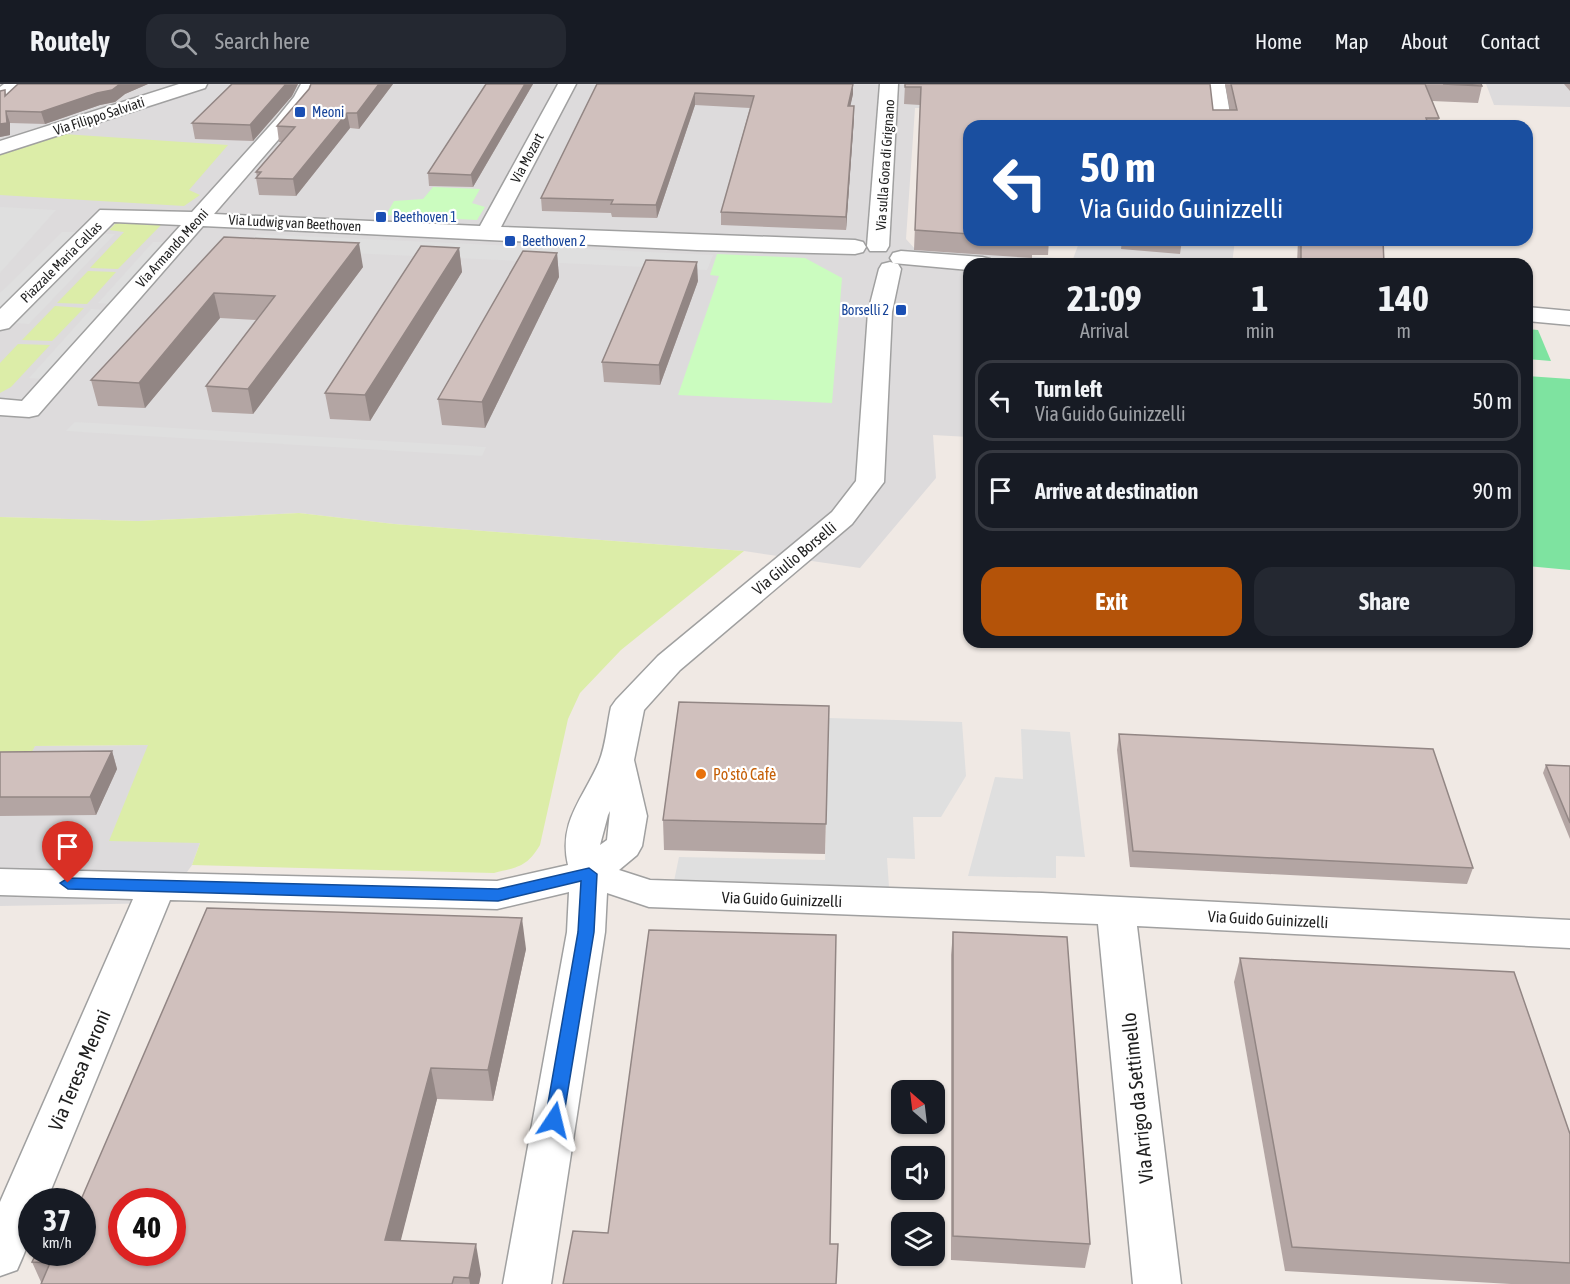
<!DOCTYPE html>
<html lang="en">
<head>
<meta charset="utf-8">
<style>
	body { margin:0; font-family:"Asap Condensed",sans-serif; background:#242831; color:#f1f3f6; height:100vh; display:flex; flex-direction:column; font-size:22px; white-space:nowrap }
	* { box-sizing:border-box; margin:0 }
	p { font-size:20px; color:#9ea1a6 }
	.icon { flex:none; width:33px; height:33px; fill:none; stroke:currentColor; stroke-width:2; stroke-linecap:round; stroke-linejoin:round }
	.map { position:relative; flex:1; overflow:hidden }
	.drawer { position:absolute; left:963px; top:174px; width:570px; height:390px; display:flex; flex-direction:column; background:#171b24; border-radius:18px; box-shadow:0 2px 4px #0004 }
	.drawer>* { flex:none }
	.top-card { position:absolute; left:963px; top:36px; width:570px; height:126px; border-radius:18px; box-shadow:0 2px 4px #0004; background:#1a4fa0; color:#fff; overflow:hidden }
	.needle { width:39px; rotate:332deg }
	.buttons { position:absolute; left:891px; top:996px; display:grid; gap:12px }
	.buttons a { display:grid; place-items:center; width:54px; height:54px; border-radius:12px; background:#171b24; box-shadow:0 2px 4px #0004; font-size:30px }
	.speed { position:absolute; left:18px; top:1104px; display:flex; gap:12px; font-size:30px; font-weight:700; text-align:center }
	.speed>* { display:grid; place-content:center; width:78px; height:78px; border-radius:50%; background:#171b24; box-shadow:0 2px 4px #0004; line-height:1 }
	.speed small { font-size:15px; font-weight:400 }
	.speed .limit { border:9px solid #d22; background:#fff; color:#111 }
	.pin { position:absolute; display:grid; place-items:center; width:51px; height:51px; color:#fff; margin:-62px -26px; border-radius:50% 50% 50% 0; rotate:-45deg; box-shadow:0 0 6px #0007 }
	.pin .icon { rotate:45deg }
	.me { position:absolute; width:66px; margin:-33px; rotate:10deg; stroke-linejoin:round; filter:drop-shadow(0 0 4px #0008) }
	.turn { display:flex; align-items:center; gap:21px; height:126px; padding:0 18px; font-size:27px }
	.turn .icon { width:78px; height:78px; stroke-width:2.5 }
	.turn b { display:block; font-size:42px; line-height:51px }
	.eta { display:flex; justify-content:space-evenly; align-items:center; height:102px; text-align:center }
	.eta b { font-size:36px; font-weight:700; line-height:42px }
	.primary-button { display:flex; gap:12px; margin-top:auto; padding:12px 18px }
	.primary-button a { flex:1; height:69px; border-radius:18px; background:#b45309; color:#fff; font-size:24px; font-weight:700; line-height:69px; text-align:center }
	.primary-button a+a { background:#242831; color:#f1f3f6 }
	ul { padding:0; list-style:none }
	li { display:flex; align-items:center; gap:18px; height:81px; margin:0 12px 9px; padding:0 6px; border:3px solid #363941; border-radius:18px }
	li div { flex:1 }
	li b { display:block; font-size:22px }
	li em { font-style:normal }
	header { display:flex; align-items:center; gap:36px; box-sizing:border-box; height:84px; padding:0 30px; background:#171b24; border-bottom:2px solid #363941 }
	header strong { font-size:28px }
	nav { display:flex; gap:33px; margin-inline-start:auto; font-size:21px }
	.search { width:420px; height:54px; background:#242831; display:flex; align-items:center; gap:15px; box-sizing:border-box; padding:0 21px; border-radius:18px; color:#9ea1a6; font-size:22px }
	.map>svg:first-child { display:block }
</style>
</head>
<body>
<header>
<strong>Routely</strong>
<div class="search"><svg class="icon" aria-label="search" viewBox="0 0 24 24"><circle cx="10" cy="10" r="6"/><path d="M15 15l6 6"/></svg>Search here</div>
<nav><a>Home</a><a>Map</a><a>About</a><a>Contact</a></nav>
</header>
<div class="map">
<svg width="1570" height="1200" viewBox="0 0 1570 1200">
	<rect width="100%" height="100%" fill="#f0e9e4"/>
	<g fill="#dddbdc">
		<polygon points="0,0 1023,0 1019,24 915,24 906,155 915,165 1073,175 1080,156 1235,156 1232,180 969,180 969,353 933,351 936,394 860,484 744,467 394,440 299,429 138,437 0,433"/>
		<polygon points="1486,0 1570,0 1570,23 1494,21"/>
		<polygon points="149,661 200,759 192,781 165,819 0,822 0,686 35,662"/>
	</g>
	<g fill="#dceda8">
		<polygon points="63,50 228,61 189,106 200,111 184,122 0,111 0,71"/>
		<polygon points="122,137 161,141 118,185 90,184 124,148 109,146 115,140"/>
		<polygon points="88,187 116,188 87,220 57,219"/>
		<polygon points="55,222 84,224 52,257 22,256"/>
		<polygon points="18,260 50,261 11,303 0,309 0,279"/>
		<path d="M299,429L394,440L744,467L621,566L580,609L568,635L540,761C527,783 518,783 494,789L192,781L200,759L109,757L148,661L35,662L27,677L0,686V433L138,437Z"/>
	</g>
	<g fill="#cbfcbf">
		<polygon points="433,103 480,105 472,119 485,123 477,136 386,131 394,117 423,115"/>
		<polygon points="717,170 805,174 842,194 832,319 678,311 719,192 710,191"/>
	</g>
	<g fill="#7ee3a0">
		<polygon points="1527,245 1538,246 1551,277 1527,275"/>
		<polygon points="1527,292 1570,295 1570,486 1527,482"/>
	</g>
	<g fill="#dfdfdf">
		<polygon points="0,123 56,126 0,189"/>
		<polygon points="62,148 77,148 0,226 0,209"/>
		<polygon points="101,150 115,150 29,240 14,239"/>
		<polygon points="257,150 713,171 707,186 246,164"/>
		<polygon points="153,158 166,158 111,220 98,219"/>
		<polygon points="91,225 106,226 46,295 29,294"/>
		<polygon points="75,338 486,363 482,372 66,347"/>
		<polygon points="829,634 962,638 966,692 941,733 913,733 915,775 887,774 889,803 673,802 679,773 825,776"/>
		<polygon points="1021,645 1070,648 1085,773 1056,772 1056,794 968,792 995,693 1023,695"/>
	</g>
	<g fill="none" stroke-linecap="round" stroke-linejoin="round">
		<g stroke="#a0a0a0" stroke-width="3">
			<g id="minor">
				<polygon points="4,0 25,0 7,16 0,18 0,3"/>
				<polygon points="179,0 207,0 205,4 0,70 0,57"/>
				<polygon points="301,0 319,0 310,19 214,130 480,142 558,0 576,0 501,143 855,156 863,158 866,163 863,168 855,170 697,166 203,142 38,331 29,333 0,331 0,315 22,317 181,141 114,138 9,244 0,246 0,225 100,126 192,128 277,34 294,13"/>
				<polygon points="880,0 898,0 889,162 886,167 870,167 867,162"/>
				<polygon points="1207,0 1225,0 1232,42 1212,42"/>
				<polygon points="901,167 982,173 990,175 993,180 969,180 969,186 893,179 890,174 893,169"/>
				<path d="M890,178L898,180L901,185L892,228L884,398L852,440L680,586L644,626L634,676L647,732L642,762L637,771L619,786L650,796L1042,809L1570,836V864L1137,842L1181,1200H1133L1098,840L649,823L607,809L605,848L551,1200H503L567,848L569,808L497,825L170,816L46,1118H32C32,1149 30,1158 17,1186L0,1192V1118L133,815L0,811V785L497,797L568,781C558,738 583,715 599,678C606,661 607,641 611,623L616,616L658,572L832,428L856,397L868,228L879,185L882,180ZM610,727L607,756L600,761L608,731Z"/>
				<polygon points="1527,223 1570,227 1570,241 1527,237"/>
			</g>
		</g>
		<use href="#minor" fill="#fff" fill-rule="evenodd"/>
	</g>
	<g fill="#b3a5a3">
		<polygon points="18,0 148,0 125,10 115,18 100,21 45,40 10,39 10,51 0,53 5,6 6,11"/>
		<polygon points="232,0 298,0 292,12 253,57 195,55 192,39"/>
		<polygon points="311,0 393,0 359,45 350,44 296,112 259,111 256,94 257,93 256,88 282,58 279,58 277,42 309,5"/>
		<polygon points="486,0 533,0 473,103 429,102 428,89"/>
		<polygon points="597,0 853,0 853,10 850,22 854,22 854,34 846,146 721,141 721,128 750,24 695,21 657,134 612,133 611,129 542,127 541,114"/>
		<polygon points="905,0 1213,26 1230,26 1225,0 1482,0 1482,2 1478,19 1432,17 1439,34 1437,42 969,42 969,156 1049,156 1048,171 1032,171 1032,174 914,166 920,21 904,20"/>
		<polygon points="1564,0 1570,0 1570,7"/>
		<polygon points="224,153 363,183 253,330 212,328 206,302 257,236 220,234 145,324 98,322 91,296"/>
		<polygon points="1122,156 1182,156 1180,170 1121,165"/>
		<polygon points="1298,156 1383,156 1384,180 1297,180"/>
		<polygon points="459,164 462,188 370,337 330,335 325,309"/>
		<polygon points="557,169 559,193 485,344 442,341 438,315"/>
		<polygon points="698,197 660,301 604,298 602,278"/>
		<polygon points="829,622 825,770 664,766 663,736"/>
		<polygon points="1119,650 1473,784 1467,800 1130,783 1117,666"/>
		<polygon points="112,667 117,685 96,731 0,732 0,668"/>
		<polygon points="1546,681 1570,682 1570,755 1543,689"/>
		<polygon points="953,848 1090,1160 1085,1184 951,1176 951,871"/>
		<polygon points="526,865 493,1017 437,1015 400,1157 481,1190 479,1200 41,1200 41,1198 32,1178"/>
		<polygon points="1240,874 1570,1050 1570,1200 1511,1200 1285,1187 1234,898"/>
	</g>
	<g fill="#928684">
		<polygon points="120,0 148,0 125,10 115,18 100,21 45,40 41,28"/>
		<polygon points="286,0 298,0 292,12 253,57 250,41"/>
		<polygon points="379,0 393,0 359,45 357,29"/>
		<polygon points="525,0 533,0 473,103 471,91"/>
		<polygon points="853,0 853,10 848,33 848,22"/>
		<polygon points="695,9 695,21 657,134 656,121"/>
		<polygon points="854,22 854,34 846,146 846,133"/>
		<polygon points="6,27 10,39 10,51 0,53 0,40"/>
		<polygon points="347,29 350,44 296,112 293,95"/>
		<polygon points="359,159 363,183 253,330 248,305"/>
		<polygon points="459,164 462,188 370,337 365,311"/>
		<polygon points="557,169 559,193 485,344 482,318"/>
		<polygon points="697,178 698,197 660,301 659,281"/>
		<polygon points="214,209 220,234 145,324 139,299"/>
		<polygon points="112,667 117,685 96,731 90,713"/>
		<polygon points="522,834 526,865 493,1017 488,986"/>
		<polygon points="431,984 437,1015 393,1187 385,1156"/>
		<polygon points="476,1160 481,1190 479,1200 470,1200 469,1194"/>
	</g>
	<g fill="#d0c0bd" stroke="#928684" stroke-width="1.5" fill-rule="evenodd">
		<polygon points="18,0 120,0 112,6 97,9 41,28 6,27 7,39 0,40 0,7 5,6 5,12"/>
		<polygon points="232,0 286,0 250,41 192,39"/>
		<polygon points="311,0 379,0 357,29 347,29 293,95 256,94 261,88 256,88 295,43 277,42 309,5"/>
		<polygon points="486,0 525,0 471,91 428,89"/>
		<polygon points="597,0 853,0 848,22 854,22 846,133 721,128 754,12 695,9 656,121 611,120 613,116 541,114"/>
		<polygon points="905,0 1210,0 1213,26 1237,26 1231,0 1425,0 1439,34 1426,34 1429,42 969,42 969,150 915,146 921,3 905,3"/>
		<polygon points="1443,0 1481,0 1482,2"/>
		<polygon points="224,153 359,159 248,305 206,302 275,212 214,209 139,299 91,296"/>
		<polygon points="1301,156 1383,156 1384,180 1354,180 1301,175"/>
		<polygon points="421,162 459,164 365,311 325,309"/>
		<polygon points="523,167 557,169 482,318 438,315"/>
		<polygon points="646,176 697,178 659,281 602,278"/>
		<polygon points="679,618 829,622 826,740 663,736"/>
		<polygon points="1119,650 1433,665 1473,784 1133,767"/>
		<polygon points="112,667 90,713 0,713 0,668"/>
		<polygon points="1546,681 1570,682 1570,739"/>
		<path d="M207,824L522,834L488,986L431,984L385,1156L476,1160L469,1194L454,1193L452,1200H41L50,1179L32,1178L37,1168H82V1118H80ZM122,1118H172V1168H122Z"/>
		<polygon points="649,846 836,851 830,1160 838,1160 836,1200 563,1200 573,1147 608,1149"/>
		<polygon points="953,848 1067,853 1090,1160 953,1152"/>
		<polygon points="1240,874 1514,888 1570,1050 1570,1179 1292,1163"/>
	</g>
	<polygon fill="#1a73e8" stroke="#114b97" stroke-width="1.5" points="589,784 597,790 594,848 563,1036 561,1041 554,1043 548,1041 545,1036 578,848 581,797 498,817 68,805 60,799 68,794 498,805"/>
	<g fill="#1a4fb4" stroke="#fff" stroke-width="2">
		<rect x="294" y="22" width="12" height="12" rx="3"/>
		<rect x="375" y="127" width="12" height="12" rx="3"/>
		<rect x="504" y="151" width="12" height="12" rx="3"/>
		<rect x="895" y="220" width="12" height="12" rx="3"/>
	</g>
	<circle fill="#e8710a" stroke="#fff" stroke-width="2" cx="701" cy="690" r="6"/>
	<g text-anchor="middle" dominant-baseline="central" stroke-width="4.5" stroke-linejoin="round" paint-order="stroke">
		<g font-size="14" fill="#164399" stroke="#fff" text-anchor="start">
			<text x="312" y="28">Meoni</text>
			<text x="393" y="133">Beethoven 1</text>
			<text x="522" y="157">Beethoven 2</text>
			<text x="889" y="226" text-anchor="end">Borselli 2</text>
		</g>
		<g font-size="14" fill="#1f1f1f" stroke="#fff">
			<text transform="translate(99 32) rotate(-18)">Via Filippo Salviati</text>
			<text transform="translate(527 74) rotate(-62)">Via Mozart</text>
			<text transform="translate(885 81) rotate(-86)">Via sulla Gora di Grignano</text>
			<text transform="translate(295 139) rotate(3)">Via Ludwig van Beethoven</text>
			<text transform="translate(172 164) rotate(-48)">Via Armando Meoni</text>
			<text transform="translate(61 178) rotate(-45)">Piazzale Maria Callas</text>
		</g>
		<g font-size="16" fill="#1f1f1f" stroke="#fff">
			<text transform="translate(794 474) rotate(-40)">Via Giulio Borselli</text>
			<text transform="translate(782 815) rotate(2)">Via Guido Guinizzelli</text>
			<text transform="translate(1268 835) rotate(3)">Via Guido Guinizzelli</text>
		</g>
		<g font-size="16" fill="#c56008" stroke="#fff" text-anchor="start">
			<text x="713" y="690">Po'stò Cafè</text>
		</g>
		<g font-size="20" fill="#1f1f1f" stroke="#fff">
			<text transform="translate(79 986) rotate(-67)">Via Teresa Meroni</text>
			<text transform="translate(1137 1014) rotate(-96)">Via Arrigo da Settimello</text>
		</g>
	</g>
</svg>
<div class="buttons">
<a><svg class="needle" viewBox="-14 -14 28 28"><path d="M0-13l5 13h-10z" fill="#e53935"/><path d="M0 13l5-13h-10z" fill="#9ea1a6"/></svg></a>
<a><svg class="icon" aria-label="sound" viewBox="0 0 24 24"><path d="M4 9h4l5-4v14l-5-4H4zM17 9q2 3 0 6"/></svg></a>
<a><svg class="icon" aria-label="layers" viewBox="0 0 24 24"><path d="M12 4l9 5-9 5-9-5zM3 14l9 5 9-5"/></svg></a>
</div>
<div class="speed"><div>37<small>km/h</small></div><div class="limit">40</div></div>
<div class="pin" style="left:68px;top:799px;background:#d93025"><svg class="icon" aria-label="arrive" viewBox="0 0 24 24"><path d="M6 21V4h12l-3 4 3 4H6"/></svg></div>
<svg class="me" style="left:554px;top:1036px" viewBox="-20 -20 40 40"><path d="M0-17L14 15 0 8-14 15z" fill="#1a73e8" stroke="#fff" stroke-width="4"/></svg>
<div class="top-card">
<div class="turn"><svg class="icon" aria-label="left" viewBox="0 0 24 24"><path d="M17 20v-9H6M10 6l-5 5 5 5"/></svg><div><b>50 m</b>Via Guido Guinizzelli</div></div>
</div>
<section class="drawer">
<div class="eta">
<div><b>21:09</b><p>Arrival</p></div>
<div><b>1</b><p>min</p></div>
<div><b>140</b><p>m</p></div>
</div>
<ul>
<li><svg class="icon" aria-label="left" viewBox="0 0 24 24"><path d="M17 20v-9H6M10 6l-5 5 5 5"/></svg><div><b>Turn left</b><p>Via Guido Guinizzelli</p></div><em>50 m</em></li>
<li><svg class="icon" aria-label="arrive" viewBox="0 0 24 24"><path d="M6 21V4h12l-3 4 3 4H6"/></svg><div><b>Arrive at destination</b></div><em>90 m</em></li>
</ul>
<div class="primary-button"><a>Exit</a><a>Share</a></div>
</section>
</div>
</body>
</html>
